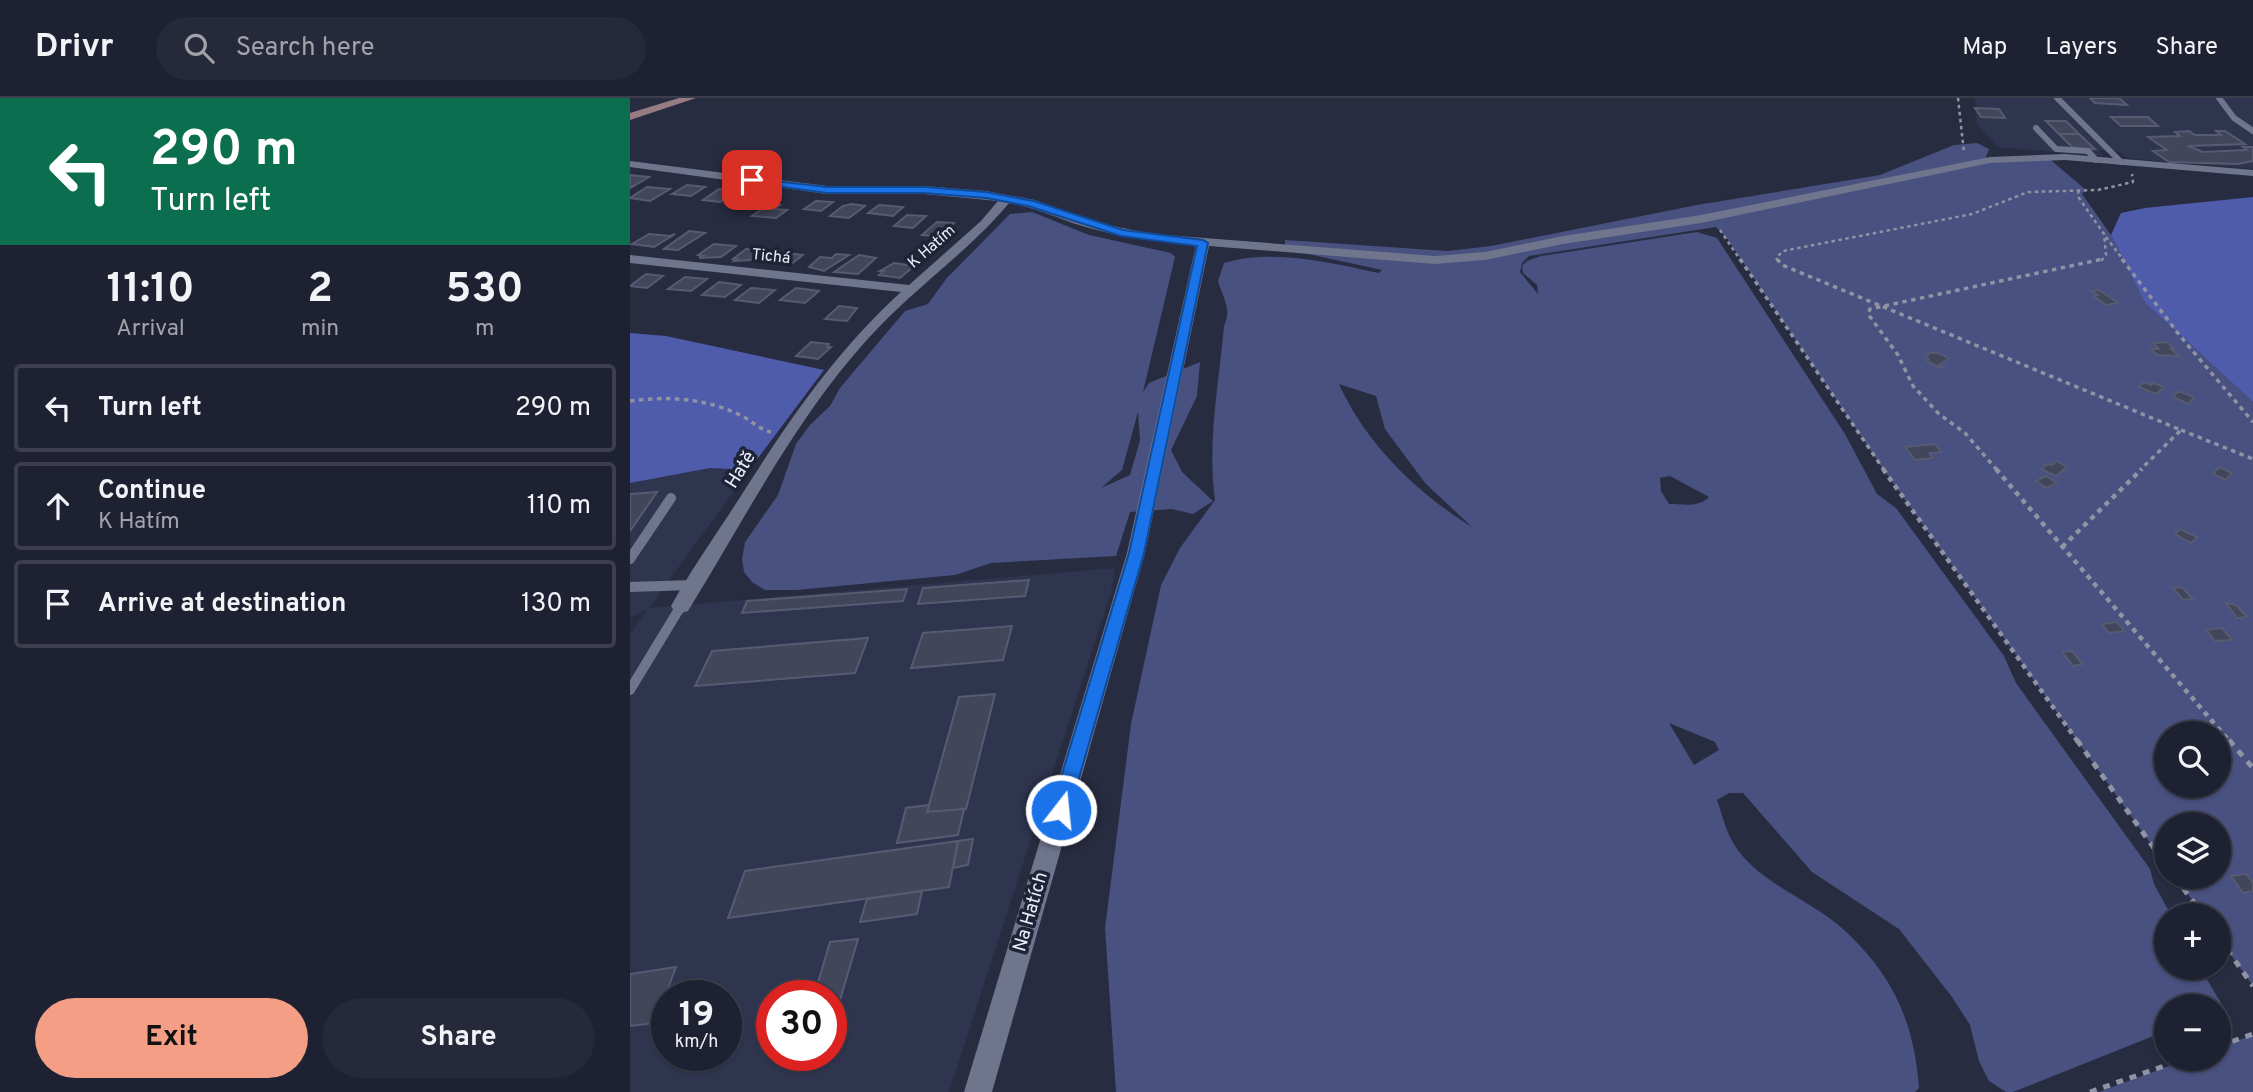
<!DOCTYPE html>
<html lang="en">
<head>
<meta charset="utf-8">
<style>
	body { margin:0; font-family:Overpass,sans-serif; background:#262939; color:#f1f3f6; height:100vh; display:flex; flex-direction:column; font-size:26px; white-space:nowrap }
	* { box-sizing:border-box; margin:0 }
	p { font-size:23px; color:#a1a3ab }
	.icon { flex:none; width:38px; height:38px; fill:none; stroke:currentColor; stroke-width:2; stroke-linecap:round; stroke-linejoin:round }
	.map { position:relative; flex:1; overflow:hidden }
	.sheet { display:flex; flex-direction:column; background:#1e2131; width:630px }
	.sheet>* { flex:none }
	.guide { background:#0b6e4f; color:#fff; overflow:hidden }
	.tools { position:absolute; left:1524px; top:623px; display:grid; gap:14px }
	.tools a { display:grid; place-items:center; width:77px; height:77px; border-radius:50%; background:#1e2131; box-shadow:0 2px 5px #0004,0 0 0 2px #3c3e4d; font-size:35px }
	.speed { position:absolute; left:21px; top:882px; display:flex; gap:14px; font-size:35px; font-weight:700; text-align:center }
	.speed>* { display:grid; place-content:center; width:91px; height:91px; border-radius:50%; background:#1e2131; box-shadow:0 2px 5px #0004,0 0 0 2px #3c3e4d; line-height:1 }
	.speed small { font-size:18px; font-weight:400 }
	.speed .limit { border:10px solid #d22; background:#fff; color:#111 }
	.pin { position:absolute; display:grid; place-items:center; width:60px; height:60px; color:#fff; margin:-30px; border-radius:14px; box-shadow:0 4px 10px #0006 }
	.me { position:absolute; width:77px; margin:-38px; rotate:16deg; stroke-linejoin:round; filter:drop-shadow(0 0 5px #0008) }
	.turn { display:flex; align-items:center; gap:24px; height:147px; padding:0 35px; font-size:32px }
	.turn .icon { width:91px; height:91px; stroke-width:2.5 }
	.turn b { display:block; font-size:49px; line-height:60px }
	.eta { display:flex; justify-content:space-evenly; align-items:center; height:119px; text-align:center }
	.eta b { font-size:42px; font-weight:700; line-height:49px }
	.action { display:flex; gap:14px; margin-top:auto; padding:14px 35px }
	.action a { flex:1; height:80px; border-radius:42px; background:#f49e86; color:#111; font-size:28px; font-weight:700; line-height:80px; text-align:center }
	.action a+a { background:#262939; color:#f1f3f6 }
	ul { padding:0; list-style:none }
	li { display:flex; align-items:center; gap:21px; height:88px; margin:0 14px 10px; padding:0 21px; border:4px solid #3c3e4d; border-radius:7px }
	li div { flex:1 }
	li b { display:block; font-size:26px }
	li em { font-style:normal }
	header { display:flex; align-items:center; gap:42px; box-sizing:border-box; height:98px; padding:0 35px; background:#1e2131; border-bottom:2px solid #3c3e4d }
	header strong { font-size:33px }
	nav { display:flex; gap:38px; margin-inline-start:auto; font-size:24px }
	.search { width:490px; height:63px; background:#262939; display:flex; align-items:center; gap:18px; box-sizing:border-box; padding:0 24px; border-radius:38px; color:#a1a3ab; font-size:26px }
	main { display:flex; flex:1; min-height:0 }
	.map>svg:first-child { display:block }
</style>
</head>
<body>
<header>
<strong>Drivr</strong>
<div class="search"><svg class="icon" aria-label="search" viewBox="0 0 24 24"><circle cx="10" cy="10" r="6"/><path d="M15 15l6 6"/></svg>Search here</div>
<nav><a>Map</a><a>Layers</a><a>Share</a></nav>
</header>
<main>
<section class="sheet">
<div class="guide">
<div class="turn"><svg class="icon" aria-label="left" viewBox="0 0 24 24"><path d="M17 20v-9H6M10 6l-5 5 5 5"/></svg><div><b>290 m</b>Turn left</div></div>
</div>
<div class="eta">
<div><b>11:10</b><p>Arrival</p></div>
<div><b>2</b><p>min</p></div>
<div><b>530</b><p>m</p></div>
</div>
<ul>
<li><svg class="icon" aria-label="left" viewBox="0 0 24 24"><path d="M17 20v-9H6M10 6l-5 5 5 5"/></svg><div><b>Turn left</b></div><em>290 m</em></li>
<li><svg class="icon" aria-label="ahead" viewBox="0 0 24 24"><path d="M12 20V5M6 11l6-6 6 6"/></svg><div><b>Continue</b><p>K Hatím</p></div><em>110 m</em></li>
<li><svg class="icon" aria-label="arrive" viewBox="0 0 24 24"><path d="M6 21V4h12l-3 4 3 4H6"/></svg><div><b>Arrive at destination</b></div><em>130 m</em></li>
</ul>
<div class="action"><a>Exit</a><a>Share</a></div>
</section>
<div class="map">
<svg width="1623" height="994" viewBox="0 0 1623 994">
	<rect width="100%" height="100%" fill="#282c41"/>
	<g fill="#30354f" fill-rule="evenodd">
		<polygon points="1345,0 1623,0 1623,71 1499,60 1485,52 1469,52 1473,58 1368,49 1347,27"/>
		<path d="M80,370L119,372L19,510L485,470L481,494L319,994H0V537L17,511L0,520V385ZM37,898H96V957H37ZM142,898H201V957H142Z"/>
	</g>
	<g fill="#48517f" fill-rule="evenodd">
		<path d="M1347,45L1359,51L1355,62L1416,58L1456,92L1452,96L1481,137L1515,205L1623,304V888L1589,840V817H1573L1545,779H1589V726H1536V767L1253,371L1096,139L1086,129L899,158L892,165L890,174L908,196L907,187L893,175L892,168L897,163L911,158L1067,134L1087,140L1215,336L1247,396L1266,410L1374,558L1386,585L1520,771L1524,786L1541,817H1536V870H1570L1594,910L1589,912V908H1536V933L1383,994H1376L1359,983L1349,963L1340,927L1322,899L1269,831L1182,774L1113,695H1099L1087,702C1091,713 1094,726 1099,737C1120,783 1178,799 1213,831C1263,877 1284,923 1289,990L1285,994H486L475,830L501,626L531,487L550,450L585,402C577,345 589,285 594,228C602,211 593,200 588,183L594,165C642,150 701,165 749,175L752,172L655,151V142L817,153L861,148L1067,107L1250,77L1324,47ZM709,286L746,298L755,331L795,385L842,429C787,395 736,346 709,286ZM1040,378L1079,399C1068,410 1053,406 1039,406L1031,393L1030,380ZM1039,625L1085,644L1089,652L1064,667ZM1536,635H1589V688H1536Z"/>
		<path d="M402,114L459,137L541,155L545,159L513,294L519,285L570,264L567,298L541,352L552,374L583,403L563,416L542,411L500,414L486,458L361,465L325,477L167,492H135L122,484L114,474L112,461L115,444L148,397L166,346L180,327L200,308L210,290L275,213L298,206L316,181L380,116ZM508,314L510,342L500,377L471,390L492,372Z"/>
		<polygon points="1623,937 1623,994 1469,994 1558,961 1589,961 1589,949"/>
	</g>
	<g fill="#4f5bab">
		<polygon points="1623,99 1623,304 1515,205 1481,137 1491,115 1515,110"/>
		<polygon points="0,235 36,238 194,272 119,372 80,370 0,385"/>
	</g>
	<g fill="#41465b" stroke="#565b72" stroke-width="2">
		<polygon points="1460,0 1489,0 1497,7 1465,5"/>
		<polygon points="1345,10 1369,11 1375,20 1351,19"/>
		<polygon points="1481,19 1518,19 1528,28 1491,28"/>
		<polygon points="1416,23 1436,23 1449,36 1429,36"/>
		<polygon points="1559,33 1565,37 1591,37 1586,33 1595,33 1615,46 1558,48 1573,54 1617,52 1613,49 1623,49 1623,63 1608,66 1539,64 1523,53 1537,52 1518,39 1550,38 1545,34"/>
		<polygon points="1429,36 1449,36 1465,51 1444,51"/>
		<polygon points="0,77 19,79 0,90"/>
		<polygon points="57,87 75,89 61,98 42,96"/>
		<polygon points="17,89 40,91 20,103 0,100"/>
		<polygon points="89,91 107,93 90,104 73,102"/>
		<polygon points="116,97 125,99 136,100 122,109 101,107"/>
		<polygon points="186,103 203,104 191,113 174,111"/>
		<polygon points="139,106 150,107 144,111 157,112 146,120 122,118"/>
		<polygon points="222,106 235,108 219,120 200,118 213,108"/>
		<polygon points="249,107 273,109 263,118 238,115"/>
		<polygon points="277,117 296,118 283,130 264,128"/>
		<polygon points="307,124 324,125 312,139 292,137"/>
		<polygon points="59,133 75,135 48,152 34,151"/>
		<polygon points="19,136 40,138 45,136 24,149 2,146"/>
		<polygon points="84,146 106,148 91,159 69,160 73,158 68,157"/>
		<polygon points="116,151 133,153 120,162 104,163 107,161 103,161"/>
		<polygon points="148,154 173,157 161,166 136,164"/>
		<polygon points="206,156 219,157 194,173 179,169 190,159 202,160"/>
		<polygon points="229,157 246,160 228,176 204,174"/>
		<polygon points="264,165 284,168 270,180 249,177 254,173 250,173"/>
		<polygon points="16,176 33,178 17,190 0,188"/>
		<polygon points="55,179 77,181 61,193 38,191"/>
		<polygon points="89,184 111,187 95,199 72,197"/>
		<polygon points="121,190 145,192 129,205 105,202"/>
		<polygon points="166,190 189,193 175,205 150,202"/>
		<polygon points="1469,192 1488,205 1476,207 1464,198 1468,197 1461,193"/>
		<polygon points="209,208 227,210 217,223 195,221"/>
		<polygon points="181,244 199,246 197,249 201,249 188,261 166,258"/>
		<polygon points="1537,244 1544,251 1541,251 1549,258 1527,257 1521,251 1529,251 1523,245"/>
		<polygon points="1300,255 1308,255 1319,260 1309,267 1313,269 1310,270 1297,263 1299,261 1295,259"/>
		<polygon points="1514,284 1521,287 1523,285 1534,289 1526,296 1509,289"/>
		<polygon points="1548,293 1564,299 1559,306 1543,299"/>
		<polygon points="1305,346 1311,354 1299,355 1303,360 1285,362 1275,349"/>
		<polygon points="1427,363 1437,369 1426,378 1411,371 1418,366 1422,367"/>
		<polygon points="1589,369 1602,375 1596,382 1583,376"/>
		<polygon points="1416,378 1427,385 1417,390 1406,383"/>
		<polygon points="27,394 0,433 0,396"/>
		<polygon points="1550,431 1567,439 1561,445 1545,436"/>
		<polygon points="399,482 395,498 288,506 293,490"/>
		<polygon points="1552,489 1563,501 1553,502 1543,490"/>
		<polygon points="277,491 273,503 112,515 117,503"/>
		<polygon points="1596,505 1606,507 1617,519 1607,520"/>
		<polygon points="1487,524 1494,533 1479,535 1472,526"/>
		<polygon points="382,528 373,562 281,570 293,535"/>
		<polygon points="1592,530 1602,542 1585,543 1576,532"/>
		<polygon points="238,540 225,575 65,588 82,553"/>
		<polygon points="1442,553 1453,566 1443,568 1432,554"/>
		<polygon points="365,596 336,711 297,714 329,599"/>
		<polygon points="299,707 297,714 334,711 328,737 267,745 276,710"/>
		<polygon points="343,741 338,767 323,770 328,743"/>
		<polygon points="328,743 319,789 98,820 115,773"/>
		<polygon points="1616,776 1623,784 1623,793 1613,795 1601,778"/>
		<polygon points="292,793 287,816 230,824 237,801"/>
		<polygon points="228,841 208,909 201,910 201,898 184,898 200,844"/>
		<polygon points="46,869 25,925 0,928 0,876"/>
	</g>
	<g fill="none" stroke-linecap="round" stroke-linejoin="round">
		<g stroke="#9093a4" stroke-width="2.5" stroke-dasharray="3.5 3.5" stroke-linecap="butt">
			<polyline points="1328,0 1334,55"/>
			<polyline points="1448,92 1449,100 1474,136 1476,157 1471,163"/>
			<polyline points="1090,132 1111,163"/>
			<polyline points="1476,139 1494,163"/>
			<polyline points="1148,163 1146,160 1153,153 1342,116 1398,94 1468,92 1503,84 1502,76"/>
		</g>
		<g stroke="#9093a4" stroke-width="3.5" stroke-dasharray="4.5 4.5" stroke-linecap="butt">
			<polyline points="1110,161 1254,372"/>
			<polyline points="1147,161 1152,167 1551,332 1510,372"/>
			<polyline points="1492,161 1550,238 1623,324"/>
			<path d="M0,303C37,298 73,300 108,316C120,321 128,331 141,334"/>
			<polyline points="1551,332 1623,361"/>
			<polyline points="1367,372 1335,335 1309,316 1283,288 1268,257 1238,216 1240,211 1473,161"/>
		</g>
		<g stroke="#9093a4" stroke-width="4.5" stroke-dasharray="5 5" stroke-linecap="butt">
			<polyline points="1253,371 1448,644"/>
			<polyline points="1366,371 1600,644"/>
			<polyline points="1432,449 1512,371"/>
		</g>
		<g stroke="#9093a4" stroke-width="5" stroke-dasharray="7 7" stroke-linecap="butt">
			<polyline points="1447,642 1536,767"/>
			<polyline points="1599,642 1623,670"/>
			<polyline points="1545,779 1573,817"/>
			<polyline points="1589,840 1623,888"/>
			<polyline points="1589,948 1623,936"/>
			<polyline points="1460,994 1554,961"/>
		</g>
		<g stroke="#6f758c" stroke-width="6">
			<polyline points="1427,0 1491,64"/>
			<polyline points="1589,0 1604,20 1623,33"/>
			<polyline points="1406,30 1426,51 1458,53 1466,62"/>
		</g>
		<g stroke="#6f758c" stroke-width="10">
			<polyline points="0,461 41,400"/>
			<polyline points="0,489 63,487"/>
			<polyline points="0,592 51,508"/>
		</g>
		<path fill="#6f758c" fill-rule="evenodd" d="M1435,56L1623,72V78L1435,62L1360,65L1071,125L933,146L855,162L805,166L579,148L515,455L362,994H334L497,455L566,147C531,144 497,140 463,131C434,124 409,110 379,105C340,152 290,186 248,230C171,310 116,419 58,513L51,515L44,513L41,508C61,472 85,438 107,404C155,328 204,255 271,194L0,165V157L279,187L351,123L368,103L294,96H197L0,69V63L197,88H294L356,93L405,102L467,125L523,136L805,158L855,154L933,138L1071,117L1360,59Z"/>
		<polygon fill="#977c84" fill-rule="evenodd" points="49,0 66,0 0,22 0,15"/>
	</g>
	<polygon fill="#1a73e8" stroke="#114b97" stroke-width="2" points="119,80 197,89 294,89 356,94 404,103 493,132 573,142 578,145 514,455 438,718 431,720 424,718 421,712 499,455 567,148 491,138 398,108 356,100 294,95 197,95 122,85 118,82"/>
	<g text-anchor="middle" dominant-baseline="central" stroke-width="7" stroke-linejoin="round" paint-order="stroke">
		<g font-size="16" fill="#ebeefb" stroke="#1f2336">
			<text transform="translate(302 149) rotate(-41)">K Hatím</text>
			<text transform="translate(141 159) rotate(6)">Tichá</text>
		</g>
		<g font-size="19" fill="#ebeefb" stroke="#1f2336">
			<text transform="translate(111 372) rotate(-58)">Hatě</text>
			<text transform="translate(401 814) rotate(-74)">Na Hatích</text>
		</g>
	</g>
</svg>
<div class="tools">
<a><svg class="icon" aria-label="search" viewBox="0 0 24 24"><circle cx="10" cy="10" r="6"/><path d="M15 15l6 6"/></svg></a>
<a><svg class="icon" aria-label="layers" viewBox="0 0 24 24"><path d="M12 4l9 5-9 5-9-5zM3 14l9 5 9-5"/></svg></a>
<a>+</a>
<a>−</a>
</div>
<div class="speed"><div>19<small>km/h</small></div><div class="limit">30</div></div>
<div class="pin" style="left:122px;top:82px;background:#d93025"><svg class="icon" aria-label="arrive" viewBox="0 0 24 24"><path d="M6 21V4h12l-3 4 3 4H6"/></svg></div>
<svg class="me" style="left:431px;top:712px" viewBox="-20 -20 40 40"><circle r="17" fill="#1a73e8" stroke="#fff" stroke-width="3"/><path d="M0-11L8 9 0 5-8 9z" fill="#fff"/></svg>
</div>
</main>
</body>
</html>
